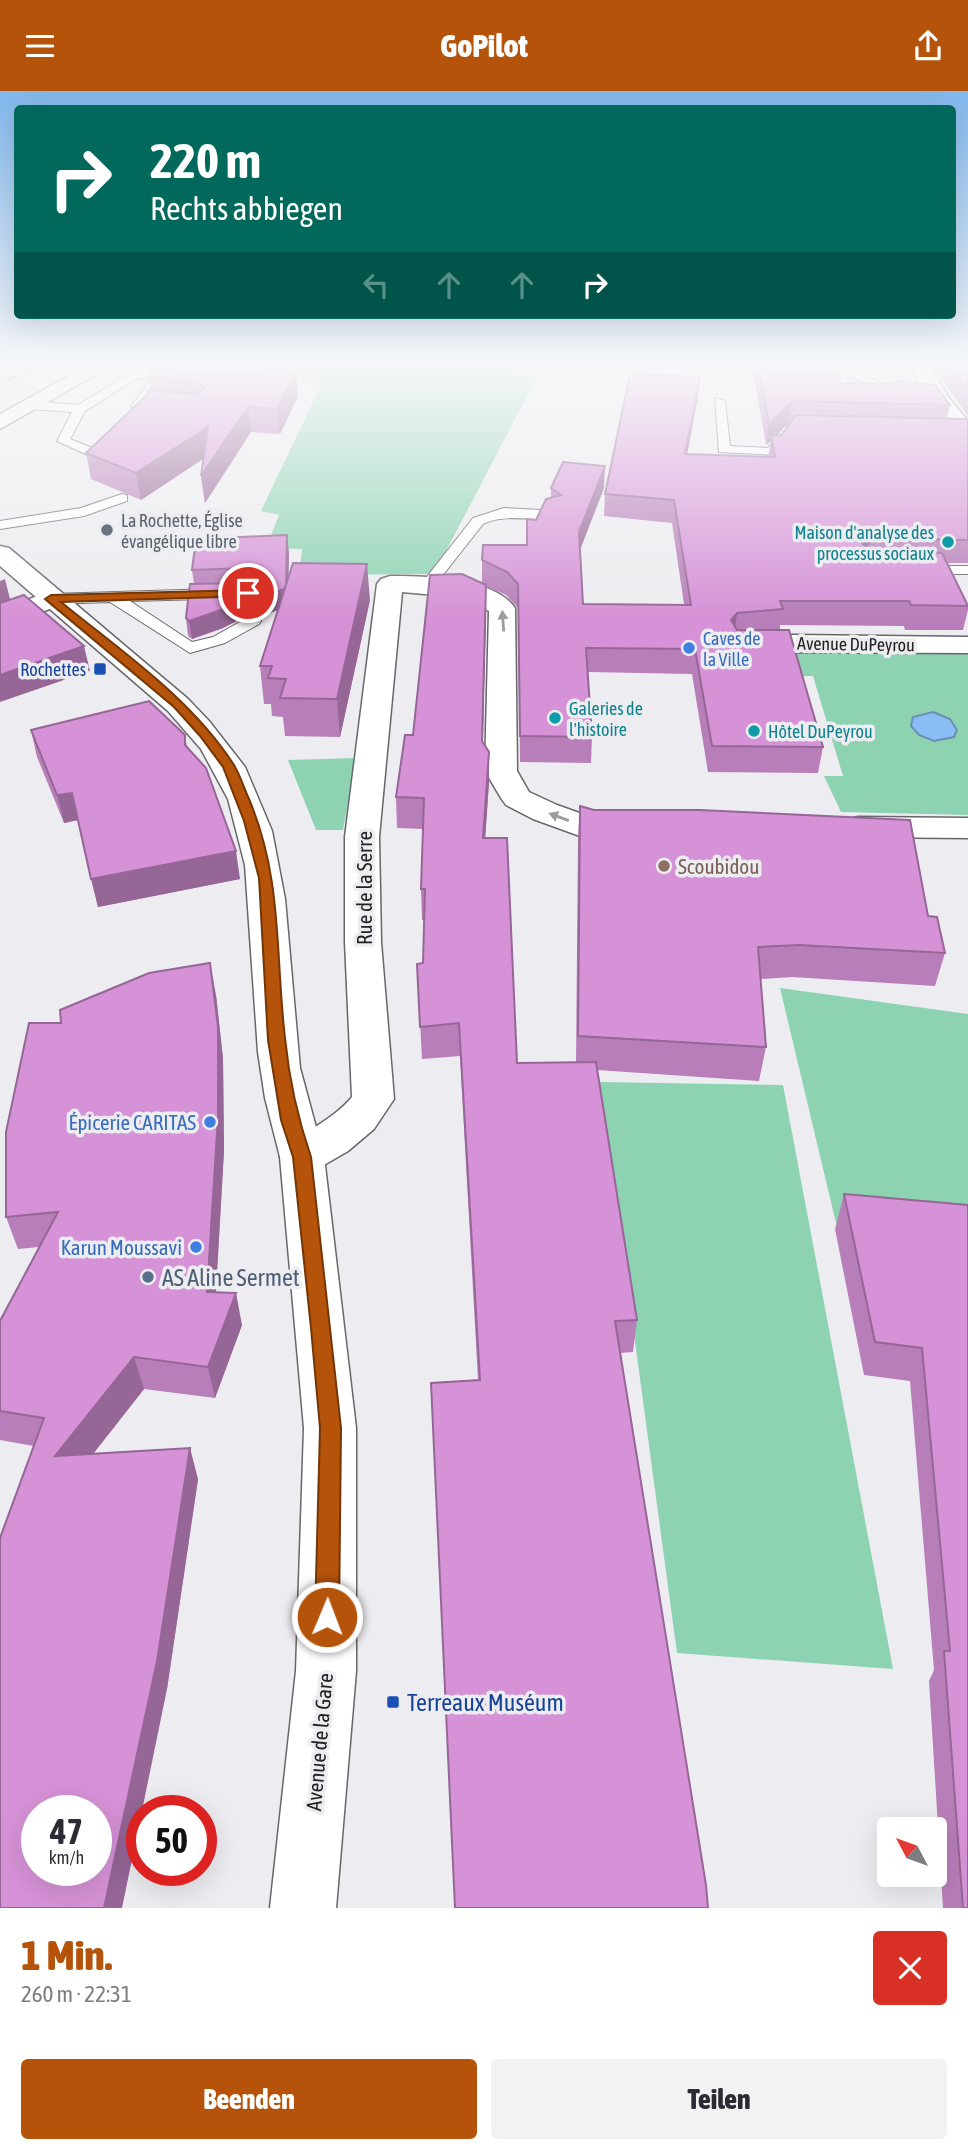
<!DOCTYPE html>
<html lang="de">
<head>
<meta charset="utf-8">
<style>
	body { margin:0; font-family:"Asap Condensed",sans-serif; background:#f2f2f3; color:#2b2b33; height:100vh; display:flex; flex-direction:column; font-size:26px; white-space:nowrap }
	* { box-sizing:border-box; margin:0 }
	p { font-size:23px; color:#7c7c81 }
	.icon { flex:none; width:38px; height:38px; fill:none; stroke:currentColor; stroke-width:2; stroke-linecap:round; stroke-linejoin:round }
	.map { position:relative; height:1817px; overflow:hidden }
	.details { display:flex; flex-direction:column; background:#fff; flex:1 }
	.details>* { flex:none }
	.hud { position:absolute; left:14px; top:14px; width:942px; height:214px; border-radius:7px; box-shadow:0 7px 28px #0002; background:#00695c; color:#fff; overflow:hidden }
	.needle { width:46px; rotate:311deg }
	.buttons { position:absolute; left:877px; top:1726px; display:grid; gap:14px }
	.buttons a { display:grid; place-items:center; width:70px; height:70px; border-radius:7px; background:#fff; box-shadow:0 7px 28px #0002; font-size:35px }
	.speed { position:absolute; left:21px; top:1704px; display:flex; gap:14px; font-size:35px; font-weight:700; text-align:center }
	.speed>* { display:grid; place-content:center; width:91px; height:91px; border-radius:50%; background:#fff; box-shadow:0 7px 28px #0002; line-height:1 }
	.speed small { font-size:18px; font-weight:400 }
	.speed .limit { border:10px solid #d22; background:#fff; color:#111 }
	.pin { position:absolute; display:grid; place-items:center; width:60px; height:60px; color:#fff; margin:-30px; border:4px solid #fff; border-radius:50%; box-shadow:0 2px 7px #0007 }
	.me { position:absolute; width:77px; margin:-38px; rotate:1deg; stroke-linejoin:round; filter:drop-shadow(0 0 5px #0008) }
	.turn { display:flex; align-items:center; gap:24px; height:147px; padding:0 21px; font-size:32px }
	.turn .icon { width:91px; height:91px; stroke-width:2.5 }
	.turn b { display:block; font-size:49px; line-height:60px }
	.lanes { display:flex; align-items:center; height:66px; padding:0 21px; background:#0003; justify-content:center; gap:35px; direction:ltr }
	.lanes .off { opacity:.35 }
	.round { display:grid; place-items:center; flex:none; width:74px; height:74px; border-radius:7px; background:#f2f2f3 }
	.overview { display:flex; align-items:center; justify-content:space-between; height:119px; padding:0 21px }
	h1 { font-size:42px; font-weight:800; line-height:52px; color:#b45309 }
	.cta { display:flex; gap:14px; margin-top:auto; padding:14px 21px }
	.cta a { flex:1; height:80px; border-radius:7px; background:#b45309; color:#fff; font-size:28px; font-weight:800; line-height:80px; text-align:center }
	.cta a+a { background:#f2f2f3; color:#2b2b33 }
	header { display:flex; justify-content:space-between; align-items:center; height:91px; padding:0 21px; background:#b45309; color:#fff; font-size:32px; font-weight:800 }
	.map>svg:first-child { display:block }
</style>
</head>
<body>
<header><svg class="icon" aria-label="menu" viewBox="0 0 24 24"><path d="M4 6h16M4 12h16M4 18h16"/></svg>GoPilot<svg class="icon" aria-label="share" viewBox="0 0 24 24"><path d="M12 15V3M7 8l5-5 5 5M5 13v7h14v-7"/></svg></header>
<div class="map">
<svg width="968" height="1817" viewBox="0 0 968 1817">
	<rect width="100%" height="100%" fill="#ededf1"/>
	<polygon fill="#dfdfea" points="0,273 71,273 0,313"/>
	<g fill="#8dd3b2">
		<polygon points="185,273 499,273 536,288 434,483 299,484 302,458 266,457 279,424 261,420 322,292 179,280"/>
		<polygon points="819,559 968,563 968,724 841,721 824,685 843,685 813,585 798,585 791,566 798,561"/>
		<polygon points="356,667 343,739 316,739 288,669"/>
		<polygon points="780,897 968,923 968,1119 836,1132"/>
		<polygon points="600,991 783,994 893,1578 677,1562"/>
	</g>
	<polygon fill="#89bef5" stroke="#6a8fb6" stroke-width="2" points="933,621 950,628 957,639 954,646 934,650 919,644 911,635 913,626"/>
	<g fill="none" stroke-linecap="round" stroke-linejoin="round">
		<g stroke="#67676a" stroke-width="2">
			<g id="service">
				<polygon points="816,273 843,273 905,304 895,307 836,278"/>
				<polygon points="161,278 167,281 141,319 131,316 152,286 136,288 85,320 70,348 95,358 106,345 114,345 116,348 102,366 92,366 57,350 72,321 32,318 26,314 32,310 78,314 129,283"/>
				<polygon points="715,307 725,310 730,355 768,357 785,335 795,338 776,364 719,361"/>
				<polygon points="122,403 127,404 127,410 84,425 0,438 0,430 81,417"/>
				<path d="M504,417L541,419L558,425C547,434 508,420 483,433L432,498H422V492L473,427Z"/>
				<polygon points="968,475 968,483 922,483 915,479 922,475"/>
				<path d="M248,497L256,502L261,530L259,533L225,552L190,562L110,511L51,513L43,508L51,503ZM241,507L245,528L213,546L192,551L130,510Z"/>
			</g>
		</g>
		<g stroke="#67676a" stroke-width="3">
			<g id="minor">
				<polygon points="91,273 114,273 0,338 0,323"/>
				<path d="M911,273H929L949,307L968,330V350C948,345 919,292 911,273Z"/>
				<path d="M390,485C424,485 494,486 515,517L517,680L529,701L557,714L596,728L642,731L647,738L642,745L630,748L580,745L533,728L506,714L501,707L485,680L489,520L458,506L402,501L379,746L381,851L394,1008L374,1038L348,1060L317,1078L302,1082L287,1078L280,1066C292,1045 332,1031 352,1006L345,851V746L377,493L381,488Z"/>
				<polygon points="51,500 60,502 64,508 60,514 0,537 0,519"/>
				<polygon points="793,544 968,546 968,562 734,561 730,555 734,549"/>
				<polygon points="858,726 968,727 968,747 858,746 846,743 841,736 846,729"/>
			</g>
		</g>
		<g stroke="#67676a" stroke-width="3">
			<polygon id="secondary" points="0,455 9,457 188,608 209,630 245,676 272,740 285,808 300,977 324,1066 356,1337 356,1580 336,1817 270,1817 296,1580 304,1337 280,1066 265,1007 258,961 245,774 228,708 201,658 168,620 0,475"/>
		</g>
		<use href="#service" fill="#fff" fill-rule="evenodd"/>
		<use href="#minor" fill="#fff" fill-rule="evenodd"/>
		<use href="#secondary" fill="#fff" fill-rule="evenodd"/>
		<g stroke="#89898c" stroke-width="4.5">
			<g id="rail">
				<polyline points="0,278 9,273"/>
				<polyline points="0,294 37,273"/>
			</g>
		</g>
		<use href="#rail" stroke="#ededf1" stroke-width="2.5" stroke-dasharray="9" stroke-linecap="butt"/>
	</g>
	<g fill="#b87eb9" fill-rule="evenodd">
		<polygon points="168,273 278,273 278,281 298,305 280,343 251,341 205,412 201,385 204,367 141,409 91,388 86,362 148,303 151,299 149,286 161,279"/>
		<path d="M752,273H835L841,292L950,314L947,327L968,329V472H948L968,513V519L963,539H905L904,535L780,534V539L823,656L818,682L708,681L692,583L588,581L592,646L591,672L520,671L518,517L506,504L486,495L483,651L489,691L485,747L517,972L576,971L578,746L580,715L928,825L945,862L935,895L792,886L760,888L766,956L759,990L597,979L637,1229L633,1261L620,1262L478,1289L460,965L422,968L417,873L423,872L424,829H422L421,798L423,738L397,737L396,706L413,644L482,492V469L527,454L536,429L551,407V397H604L580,458L583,513H684L672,432L604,425L605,403L700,286L698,306L687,363L768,366L771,350L766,354ZM789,331H791L781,344L776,345Z"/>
		<polygon points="931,273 968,273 968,325"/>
		<polygon points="289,461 288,487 370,509 340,646 285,645 283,626 272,625 271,613 264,613 260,575 278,519 263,524 259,502 249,495 237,495 242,527 223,537 192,548 188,545 186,527 194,493 192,479"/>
		<polygon points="31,639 185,644 187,656 240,788 98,816 78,729 64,732 37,666"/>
		<polygon points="216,904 223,968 224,1059 216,1201 242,1234 215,1307 144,1298 93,1363 198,1388 167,1598 34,1355 0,1349 0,1230 39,1156 18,1158 6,1126 61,932"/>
		<polygon points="844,1103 968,1114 968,1817 943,1817 929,1590 934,1579 910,1290 864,1284 835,1138"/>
	</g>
	<g fill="#966696">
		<polygon points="273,273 278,273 279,291 266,280"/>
		<polygon points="296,281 298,305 280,343 277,318"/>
		<polygon points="700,286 698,306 683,385 685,363"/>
		<polygon points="792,310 789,331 772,349 771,345 771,350 766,354 769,333"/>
		<polygon points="248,316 251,341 205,412 201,385"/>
		<polygon points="208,336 212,362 141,409 136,382"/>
		<polygon points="605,375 604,397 578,464 579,441"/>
		<polygon points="287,444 289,461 288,516 263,524 261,506"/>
		<polygon points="871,444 867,467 861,450"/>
		<polygon points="367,473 370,509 340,646 337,608"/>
		<polygon points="5,488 11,512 0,517 0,490"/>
		<polygon points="486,494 486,522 482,680 482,650"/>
		<polygon points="240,509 242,527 223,537 192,548 189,530"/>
		<polygon points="737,522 734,546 731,529"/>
		<polygon points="84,555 90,580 0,611 0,584"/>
		<polygon points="489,661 489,691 483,779 483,747"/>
		<polygon points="72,702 78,729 64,732 57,704"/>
		<polygon points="236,760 240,788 98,816 91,788"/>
		<polygon points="210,872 216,904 223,968 224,1059 214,1233 207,1201"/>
		<polygon points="236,1202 242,1234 215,1307 208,1276"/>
		<polygon points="134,1266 144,1298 67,1396 55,1365"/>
		<polygon points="190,1357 198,1388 167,1598 122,1817 104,1817"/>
	</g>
	<g fill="#d692d7" stroke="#966696" stroke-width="2" fill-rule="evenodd">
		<polygon points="168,273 273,273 266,280 296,281 277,318 248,316 201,385 208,336 136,382 86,362 148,303 148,299 196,303 205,297 197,290 149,286 151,279 172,279 161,279"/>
		<polygon points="758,273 835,273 841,292 895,293 898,290 935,294 950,314 792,310 769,333"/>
		<polygon points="949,273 968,273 968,299"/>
		<polygon points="630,283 700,286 685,363 775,366 771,345 781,344 796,324 964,328 968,329 968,449 886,448 871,444 861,450 865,456 886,461 942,462 968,515 911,514 909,510 780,510 783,518 737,522 731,529 737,539 789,539 823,656 712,655 695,558 586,557 592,646 520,645 518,493 507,481 482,469 483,454 527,454 527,428 536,429 546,408 561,404 551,397 563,371 605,375 579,441 583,513 691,514 674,409 605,403"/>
		<polygon points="287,444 286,494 284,498 261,506 257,484 247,477 192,479 196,448"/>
		<polygon points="293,472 367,473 337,608 280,607 286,588 268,587 272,575 260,575"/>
		<polygon points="462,483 486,494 482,650 489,661 483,747 507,747 517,972 596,971 637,1229 615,1230 706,1794 708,1817 455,1817 431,1292 480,1289 459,932 420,936 417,873 423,872 425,798 421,798 424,707 396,706 405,644 413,644 430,484"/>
		<polygon points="237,492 240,509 221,519 189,530 186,527 190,493"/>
		<polygon points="24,504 84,555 0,584 0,512"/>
		<polygon points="149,610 185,644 185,654 206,677 236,760 91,788 72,702 57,704 31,639"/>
		<polygon points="580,715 594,719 699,719 910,729 928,825 937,826 945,862 799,854 758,856 766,956 578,945"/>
		<path d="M210,872L218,936V1026L207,1201L236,1202L208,1276L134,1266L55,1365L190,1357L157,1570L104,1817H0V1447L44,1327L0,1320V1230L58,1121L6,1126V1041L29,932H61L60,919L149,882ZM37,1720H96V1780H37Z"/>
		<polygon points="844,1103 968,1114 968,1817 963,1817 944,1560 950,1560 922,1257 875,1251"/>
	</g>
	<defs><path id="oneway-solid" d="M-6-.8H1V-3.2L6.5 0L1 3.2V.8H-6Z" transform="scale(1.75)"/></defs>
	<g fill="#9c9c9c">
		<use href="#oneway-solid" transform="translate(503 530) rotate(-94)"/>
		<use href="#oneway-solid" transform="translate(559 726) rotate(-160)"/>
	</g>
	<linearGradient id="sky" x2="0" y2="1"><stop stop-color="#82b8ed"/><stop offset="0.52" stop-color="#f7f7f9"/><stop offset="1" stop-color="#f7f7f9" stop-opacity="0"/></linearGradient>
	<rect width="968" height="527" fill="url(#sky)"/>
	<path fill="#b45309" stroke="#753606" stroke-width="2" d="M248,499L253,502L252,505L61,511C121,560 191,607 234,674C240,684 244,697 249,708C283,789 275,862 285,947C289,988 298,1028 311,1066L341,1337L339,1526L335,1535L327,1538L319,1535L315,1526L320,1337L311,1237L293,1066L281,1029L268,949L259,787L244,730L223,676L200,645L174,616L45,508L51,504Z"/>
	<circle fill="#6b7280" stroke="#ededf1" stroke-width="2.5" cx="107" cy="439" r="7"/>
	<g fill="#0f9aa8" stroke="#ededf1" stroke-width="2.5">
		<circle cx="948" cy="451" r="7"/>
		<circle cx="555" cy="627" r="7"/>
		<circle cx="754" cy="640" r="7"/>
	</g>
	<g fill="#3f7fe0" stroke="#ededf1" stroke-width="2.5">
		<circle cx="689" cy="557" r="7"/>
		<circle cx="210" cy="1031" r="7"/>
		<circle cx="196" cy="1156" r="7"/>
	</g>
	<g fill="#1a4fb4" stroke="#ededf1" stroke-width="2.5">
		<rect x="93" y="571" width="14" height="14" rx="3.5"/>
		<rect x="386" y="1604" width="14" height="14" rx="3.5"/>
	</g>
	<circle fill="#8d6e63" stroke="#ededf1" stroke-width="2.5" cx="664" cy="775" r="7"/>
	<circle fill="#5c6f8a" stroke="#ededf1" stroke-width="2.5" cx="148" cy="1186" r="7"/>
	<g text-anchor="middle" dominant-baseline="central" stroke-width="7" stroke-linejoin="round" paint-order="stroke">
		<g font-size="18" fill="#5b616d" stroke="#ededf1" text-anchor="start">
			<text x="121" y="429">La Rochette, Église<tspan x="121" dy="21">évangélique libre</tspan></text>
		</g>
		<g font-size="18" fill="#0d838f" stroke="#ededf1" text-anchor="start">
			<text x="934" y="441" text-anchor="end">Maison d'analyse des<tspan x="934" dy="21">processus sociaux</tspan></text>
			<text x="569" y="617">Galeries de<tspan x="569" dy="21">l'histoire</tspan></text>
			<text x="768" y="640">Hôtel DuPeyrou</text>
		</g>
		<g font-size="18" fill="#366cbe" stroke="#ededf1" text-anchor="start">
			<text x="703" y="547">Caves de<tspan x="703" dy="21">la Ville</tspan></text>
		</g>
		<g font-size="18" fill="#222223" stroke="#ededf1">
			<text transform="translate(856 553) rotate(1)">Avenue DuPeyrou</text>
		</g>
		<g font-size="18" fill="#164399" stroke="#ededf1" text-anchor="end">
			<text x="86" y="578">Rochettes</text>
		</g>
		<g font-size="21" fill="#785e54" stroke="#ededf1" text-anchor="start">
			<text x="678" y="775">Scoubidou</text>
		</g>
		<g font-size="21" fill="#222223" stroke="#ededf1">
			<text transform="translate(364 797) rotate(-90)">Rue de la Serre</text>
			<text transform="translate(319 1651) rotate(-85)">Avenue de la Gare</text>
		</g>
		<g font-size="21" fill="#366cbe" stroke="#ededf1" text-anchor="end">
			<text x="196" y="1031">Épicerie CARITAS</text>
			<text x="182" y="1156">Karun Moussavi</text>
		</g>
		<g font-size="24" fill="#4e5e75" stroke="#ededf1" text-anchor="start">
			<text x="162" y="1186">AS Aline Sermet</text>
		</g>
		<g font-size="24" fill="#164399" stroke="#ededf1" text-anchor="start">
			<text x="407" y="1611">Terreaux Muséum</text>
		</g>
	</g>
</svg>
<div class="buttons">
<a><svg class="needle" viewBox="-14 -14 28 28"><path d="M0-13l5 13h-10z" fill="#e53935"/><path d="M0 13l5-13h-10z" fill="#7c7c81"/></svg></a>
</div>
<div class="speed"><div>47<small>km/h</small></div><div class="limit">50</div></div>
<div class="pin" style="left:248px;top:502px;background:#d93025"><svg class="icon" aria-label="arrive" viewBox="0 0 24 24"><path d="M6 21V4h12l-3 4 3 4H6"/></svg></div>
<svg class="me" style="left:327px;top:1526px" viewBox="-20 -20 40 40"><circle r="17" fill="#b45309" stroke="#fff" stroke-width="3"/><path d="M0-11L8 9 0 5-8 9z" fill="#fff"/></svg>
<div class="hud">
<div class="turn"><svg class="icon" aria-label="right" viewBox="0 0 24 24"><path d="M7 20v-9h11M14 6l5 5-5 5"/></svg><div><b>220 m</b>Rechts abbiegen</div></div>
<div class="lanes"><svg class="icon off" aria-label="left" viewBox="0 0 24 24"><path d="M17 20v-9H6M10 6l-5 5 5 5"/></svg><svg class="icon off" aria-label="ahead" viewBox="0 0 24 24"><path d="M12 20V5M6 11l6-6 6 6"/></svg><svg class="icon off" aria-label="ahead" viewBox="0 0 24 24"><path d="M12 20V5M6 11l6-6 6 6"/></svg><svg class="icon" aria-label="right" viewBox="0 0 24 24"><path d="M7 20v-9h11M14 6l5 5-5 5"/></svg></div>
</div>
</div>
<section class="details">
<div class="overview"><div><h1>1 Min.</h1><p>260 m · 22:31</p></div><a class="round" style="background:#d93025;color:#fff"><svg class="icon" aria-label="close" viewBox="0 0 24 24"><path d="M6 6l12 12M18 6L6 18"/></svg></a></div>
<div class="cta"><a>Beenden</a><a>Teilen</a></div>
</section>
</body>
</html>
